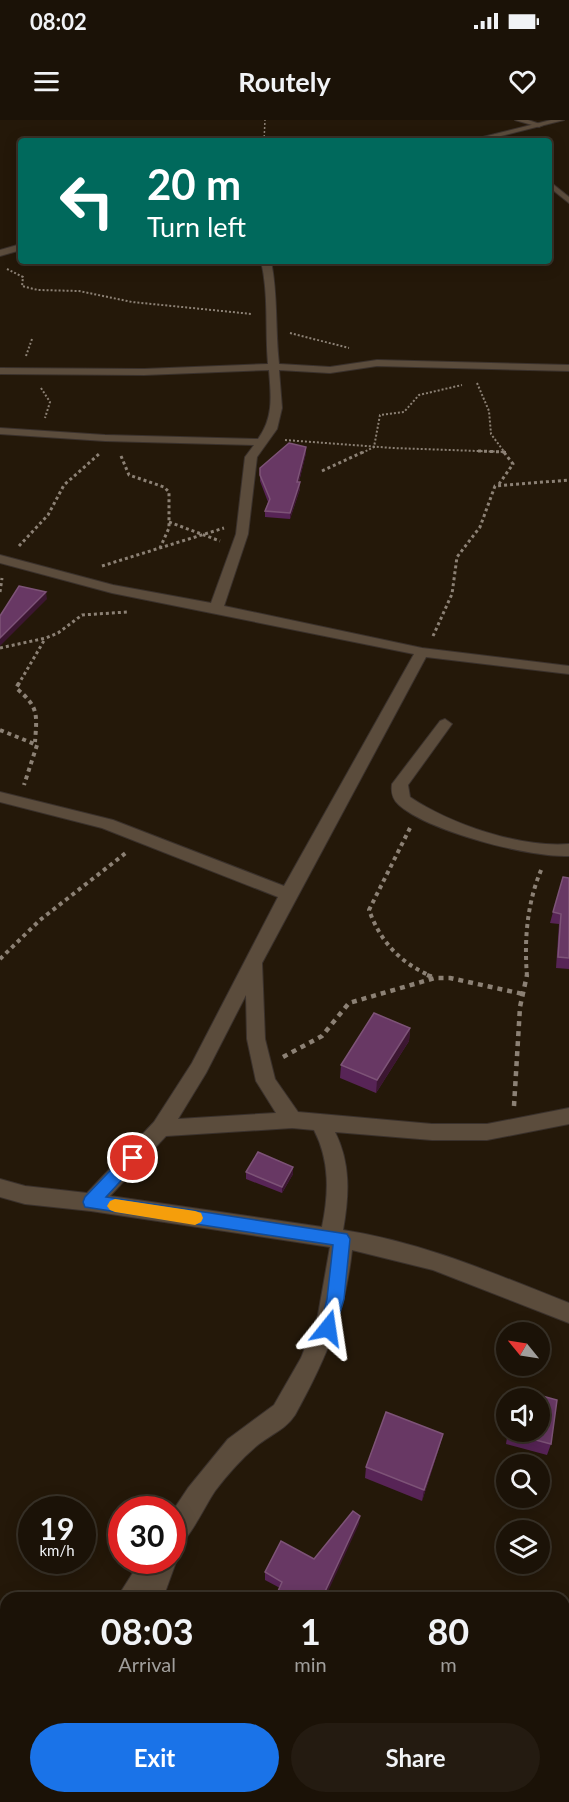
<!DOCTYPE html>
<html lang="en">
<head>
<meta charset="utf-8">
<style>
	body { margin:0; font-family:Lato,sans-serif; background:#241b11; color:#f1f3f6; height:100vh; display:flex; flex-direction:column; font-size:22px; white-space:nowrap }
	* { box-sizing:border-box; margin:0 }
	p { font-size:20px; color:#a09e9b }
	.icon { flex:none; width:33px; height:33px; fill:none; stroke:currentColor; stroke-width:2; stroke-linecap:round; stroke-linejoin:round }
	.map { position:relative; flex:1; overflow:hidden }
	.panel { position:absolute; left:0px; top:1472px; width:570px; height:212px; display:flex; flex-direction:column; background:#1b1207; border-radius:18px 18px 0 0; box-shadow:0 3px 15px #0003,0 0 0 2px #393228 }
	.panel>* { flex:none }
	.top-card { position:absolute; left:18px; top:18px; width:534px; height:126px; border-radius:6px; box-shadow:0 3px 15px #0003,0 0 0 2px #393228; background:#00695c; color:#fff; overflow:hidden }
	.needle { width:39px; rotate:300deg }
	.tools { position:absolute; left:496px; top:1202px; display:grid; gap:12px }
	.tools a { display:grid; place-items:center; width:54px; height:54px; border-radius:50%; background:#1b1207; box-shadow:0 3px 15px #0003,0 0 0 2px #393228; font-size:30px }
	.speed { position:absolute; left:18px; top:1376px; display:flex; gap:12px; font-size:30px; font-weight:700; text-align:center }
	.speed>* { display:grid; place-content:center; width:78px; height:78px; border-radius:50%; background:#1b1207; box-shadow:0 3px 15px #0003,0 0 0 2px #393228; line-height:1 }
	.speed small { font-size:15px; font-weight:400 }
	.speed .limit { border:9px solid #d22; background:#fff; color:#111 }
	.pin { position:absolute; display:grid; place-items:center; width:51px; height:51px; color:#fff; margin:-26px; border:3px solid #fff; border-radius:50%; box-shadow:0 2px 6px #0007 }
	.me { position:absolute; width:66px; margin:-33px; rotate:15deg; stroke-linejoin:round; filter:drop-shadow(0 0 4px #0008) }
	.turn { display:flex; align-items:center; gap:21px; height:126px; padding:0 30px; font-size:27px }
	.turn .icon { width:78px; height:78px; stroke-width:2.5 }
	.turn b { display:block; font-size:42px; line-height:51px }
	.eta { display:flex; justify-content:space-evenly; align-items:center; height:102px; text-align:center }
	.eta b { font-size:36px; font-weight:700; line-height:42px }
	.cta { display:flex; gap:12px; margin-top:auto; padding:12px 30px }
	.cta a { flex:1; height:69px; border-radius:36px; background:#1a73e8; color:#fff; font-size:24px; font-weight:700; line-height:69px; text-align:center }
	.cta a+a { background:#241b11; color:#f1f3f6 }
	.status { display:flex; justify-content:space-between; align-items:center; height:42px; padding:0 30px; background:#1b1207; direction:ltr }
	.status svg { height:16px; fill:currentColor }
	header { display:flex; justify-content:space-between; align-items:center; height:78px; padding:0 30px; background:#1b1207; font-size:27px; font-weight:700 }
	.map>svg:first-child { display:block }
</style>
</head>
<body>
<div class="status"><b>08:02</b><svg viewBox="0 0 49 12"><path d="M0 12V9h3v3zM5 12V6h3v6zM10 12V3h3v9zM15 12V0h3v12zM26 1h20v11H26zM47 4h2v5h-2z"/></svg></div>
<header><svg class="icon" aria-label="menu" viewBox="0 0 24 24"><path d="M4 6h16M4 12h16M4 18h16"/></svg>Routely<svg class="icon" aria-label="heart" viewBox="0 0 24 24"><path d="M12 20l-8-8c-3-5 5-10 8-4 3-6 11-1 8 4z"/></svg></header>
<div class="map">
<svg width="569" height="1682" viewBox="0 0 569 1682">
	<rect width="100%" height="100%" fill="#241809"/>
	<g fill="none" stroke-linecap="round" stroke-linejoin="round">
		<g stroke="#3a312c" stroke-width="3">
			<polygon id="lane" points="0,1503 6,1505 6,1536 0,1534"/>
		</g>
		<g stroke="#3a312c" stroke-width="2">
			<g id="street">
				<polygon points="515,0 528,0 543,5 539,7"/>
				<polygon points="495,14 511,19 512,21 492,18"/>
				<polygon points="549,61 569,77 569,83 549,67"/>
				<path d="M261,141H271C278,175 275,209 279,244L330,247L377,240L569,245V251L377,246L330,253L279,250L282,288L277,309L257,337L248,414L224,486L422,528L569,546V554L426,537L262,843L265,919L275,959L298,992L432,1004H487L569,988V1004L487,1020H432L335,1012C351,1044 349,1076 343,1110C422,1122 495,1154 569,1183V1203L433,1150L352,1130C345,1194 326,1239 295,1295C286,1309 272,1314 259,1324C243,1337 228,1354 215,1371C204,1387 188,1424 172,1430V1392L188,1368L228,1319L274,1285L301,1238L318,1195L330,1127L91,1091L25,1084L0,1077V1059L25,1066L87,1073L154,1002L192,943L278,777L102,708L0,682V672L113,700L284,766L414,534L112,473L0,443V435L113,465L211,483L236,414L245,337L254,325L105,321L0,314V308L105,315L258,319C274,297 271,276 269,250L144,255L0,254V248L144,249L268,244C265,209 269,175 261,141ZM246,875L247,919L256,961L276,993L178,999L206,953ZM292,1008L314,1010C330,1041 329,1073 322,1107L110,1076L166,1016Z"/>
				<path d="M445,599L452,604L408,665L410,677C450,704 520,728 569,724V736C530,738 428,711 399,685C392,679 391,672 392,664L440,601Z"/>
				<polygon points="172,1434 176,1442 163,1478 117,1478 141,1440 172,1440"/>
				<polygon points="569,1562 569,1598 564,1600 564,1564"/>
				<polygon points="6,1635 6,1670 0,1672 0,1637"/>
				<polygon points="75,1677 103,1677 101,1682 73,1682"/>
				<polygon points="502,1677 530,1677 528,1682 500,1682"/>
			</g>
		</g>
		<g stroke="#3a312c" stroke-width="2">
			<g id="secondary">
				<polygon points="551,0 564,0 481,21 467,21"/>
				<polygon points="21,124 21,130 0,136 0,130"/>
			</g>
		</g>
		<polyline stroke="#8c8175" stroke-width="1.5" stroke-dasharray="2 2" stroke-linecap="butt" points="264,21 265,0"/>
		<g stroke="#8c8175" stroke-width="2" stroke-dasharray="2 2" stroke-linecap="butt">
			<polyline points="7,149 23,157 22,166 38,170 79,171 132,182 252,194"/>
			<polyline points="290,213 349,228"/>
			<polyline points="26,236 32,219"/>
			<polyline points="477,263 489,291 491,314 505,333"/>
			<polyline points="41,268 50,282 45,298"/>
			<polyline points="285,320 393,328 506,332"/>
			<polyline points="362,333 374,327 380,295 404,292 419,275 462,265"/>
		</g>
		<g stroke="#8c8175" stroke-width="3" stroke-dasharray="3 3" stroke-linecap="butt">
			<polyline points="478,331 506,332"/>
			<polyline points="121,336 129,355 164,367 169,372 169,408 160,428"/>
			<polyline points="322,351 365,331"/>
			<polyline points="499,364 513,344 503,331"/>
			<polyline points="169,402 220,421"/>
			<polyline points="19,426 48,395 64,365 99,334"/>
			<polyline points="102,446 224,408"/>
			<polyline points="0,472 2,458"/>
			<polyline points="433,516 452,474 457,437 480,407 495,366 569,360"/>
			<polyline points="0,528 46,518 58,513 82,495 127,492"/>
			<polyline points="18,565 45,519"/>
		</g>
		<g stroke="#8c8175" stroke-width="4" stroke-dasharray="4 4" stroke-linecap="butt">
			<path d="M19,563L16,568C39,587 37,594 35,622"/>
			<polyline points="0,610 37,625 24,665"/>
			<path d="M410,708L369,790C380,821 400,843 431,856"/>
			<polyline points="0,839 40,800 127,732"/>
			<path d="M527,856C524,820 527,782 542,748"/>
		</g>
		<g stroke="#8c8175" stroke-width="4.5" stroke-dasharray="5 5" stroke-linecap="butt">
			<polyline points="427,855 435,858"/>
			<polyline points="283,937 322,916 349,883 435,858 450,858 523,874"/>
			<polyline points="514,986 520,887 527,855"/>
		</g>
		<use href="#lane" fill="#5b4c3c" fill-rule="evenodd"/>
		<use href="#street" fill="#5b4c3c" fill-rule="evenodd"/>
		<use href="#secondary" fill="#5b4c3c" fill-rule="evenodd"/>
	</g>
	<g fill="#572456">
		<polygon points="306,333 299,362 300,362 300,369 290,399 265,397 265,391 268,382 260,361 260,348"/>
		<polygon points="569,758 569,849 556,848 559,804 550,803 553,792"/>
		<polygon points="410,908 409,921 376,973 340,958 341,945"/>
		<polygon points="246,1052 293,1054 282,1073 246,1059"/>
		<polygon points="517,1269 557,1280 551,1324 547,1335 506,1324 508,1311 540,1311 540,1278 514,1278"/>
		<polygon points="443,1314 440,1325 422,1381 365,1358 366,1347"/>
		<polygon points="359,1404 280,1468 265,1460 265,1452 314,1439"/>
	</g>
	<g fill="#3c1631">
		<polygon points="306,327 306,333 297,369 297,362"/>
		<polygon points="300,362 300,369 290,399 290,393"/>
		<polygon points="46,472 47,479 0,526 0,518"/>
		<polygon points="410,908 409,921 376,973 377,960"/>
		<polygon points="293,1047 293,1054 282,1073 282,1067"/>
		<polygon points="443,1314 440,1325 422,1381 424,1370"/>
		<polygon points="360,1396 359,1404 325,1478 322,1478"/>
	</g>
	<g fill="#683864" stroke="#7d5377" stroke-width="1.5">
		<polygon points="289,323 306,327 297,362 300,362 290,393 265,391 270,379 260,355 260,348"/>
		<polygon points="19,466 46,472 0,518 0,496"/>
		<polygon points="563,757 569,758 569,838 558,837 561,794 553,792"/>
		<polygon points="374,893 410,908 377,960 341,945"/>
		<polygon points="258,1032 293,1047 282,1067 246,1052"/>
		<polygon points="517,1269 557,1280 551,1324 509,1313 509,1311 540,1311 540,1278 515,1278"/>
		<polygon points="386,1292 443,1314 424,1370 366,1347"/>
		<polygon points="353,1391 360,1396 322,1478 275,1478 282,1462 265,1452 281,1421 314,1439"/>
	</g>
	<polygon fill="#1a73e8" stroke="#114b97" stroke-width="1.5" points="133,1031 138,1033 141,1038 138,1042 106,1077 347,1114 350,1119 344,1179 334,1213 328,1215 322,1213 320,1208 327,1179 333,1125 85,1087 83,1082 85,1077 127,1033"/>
	<polygon fill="#f59e0b" points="115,1079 195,1091 201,1093 203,1098 201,1102 195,1105 115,1092 110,1090 107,1086 110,1081"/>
</svg>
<div class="tools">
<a><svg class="needle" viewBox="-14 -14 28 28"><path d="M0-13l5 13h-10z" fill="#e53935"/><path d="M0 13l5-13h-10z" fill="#a09e9b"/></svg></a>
<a><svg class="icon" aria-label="sound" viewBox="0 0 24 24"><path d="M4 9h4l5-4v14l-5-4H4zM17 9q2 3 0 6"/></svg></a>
<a><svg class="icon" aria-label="search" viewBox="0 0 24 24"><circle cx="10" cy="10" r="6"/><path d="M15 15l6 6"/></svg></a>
<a><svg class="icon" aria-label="layers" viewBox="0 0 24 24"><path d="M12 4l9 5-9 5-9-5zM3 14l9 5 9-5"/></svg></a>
</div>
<div class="speed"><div>19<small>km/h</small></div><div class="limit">30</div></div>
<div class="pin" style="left:133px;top:1038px;background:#d93025"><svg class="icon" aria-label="arrive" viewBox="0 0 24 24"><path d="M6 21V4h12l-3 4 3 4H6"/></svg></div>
<svg class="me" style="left:328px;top:1208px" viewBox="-20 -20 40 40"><path d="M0-17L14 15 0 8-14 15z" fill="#1a73e8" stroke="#fff" stroke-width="4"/></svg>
<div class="top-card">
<div class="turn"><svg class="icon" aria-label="left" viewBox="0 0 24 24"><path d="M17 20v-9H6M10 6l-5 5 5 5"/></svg><div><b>20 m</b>Turn left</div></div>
</div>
<section class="panel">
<div class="eta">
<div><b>08:03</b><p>Arrival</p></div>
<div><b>1</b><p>min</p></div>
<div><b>80</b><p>m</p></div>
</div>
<div class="cta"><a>Exit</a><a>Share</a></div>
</section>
</div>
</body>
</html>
